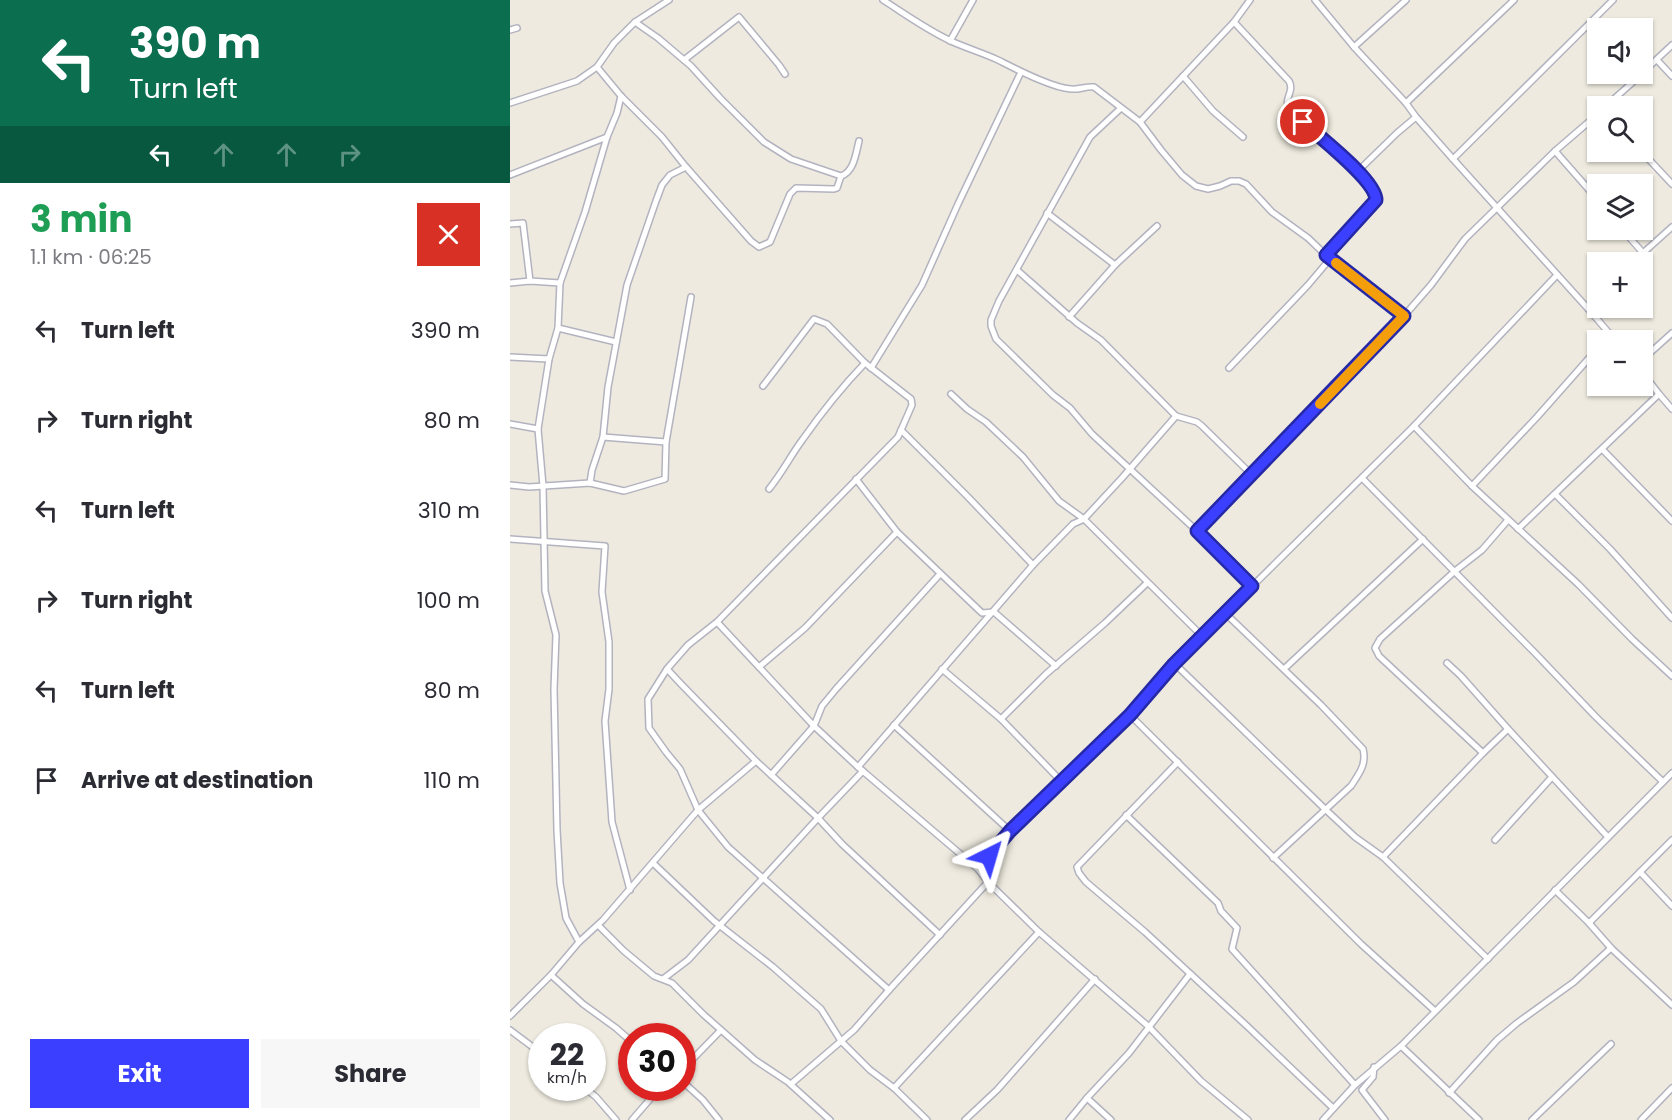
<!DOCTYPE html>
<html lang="en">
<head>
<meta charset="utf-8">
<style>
	body { margin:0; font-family:Poppins,sans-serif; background:#f7f7f7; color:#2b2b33; height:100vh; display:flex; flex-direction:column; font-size:22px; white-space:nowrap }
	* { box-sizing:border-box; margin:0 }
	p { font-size:20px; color:#7c7c81 }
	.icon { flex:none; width:33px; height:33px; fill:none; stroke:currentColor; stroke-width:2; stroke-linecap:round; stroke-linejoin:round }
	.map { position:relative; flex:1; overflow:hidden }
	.panel { display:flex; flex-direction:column; background:#fff; width:510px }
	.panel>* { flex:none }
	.guide { background:#0b6e4f; color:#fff; overflow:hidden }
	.tools { position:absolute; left:1077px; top:18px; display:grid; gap:12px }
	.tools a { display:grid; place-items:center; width:66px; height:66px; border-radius:0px; background:#fff; box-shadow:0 2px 4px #0004; font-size:30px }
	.speed { position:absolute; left:18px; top:1023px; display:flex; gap:12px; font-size:30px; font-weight:700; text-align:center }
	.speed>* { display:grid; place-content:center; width:78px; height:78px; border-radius:50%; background:#fff; box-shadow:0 2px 4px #0004; line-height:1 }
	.speed small { font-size:15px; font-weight:400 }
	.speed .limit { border:9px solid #d22; background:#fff; color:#111 }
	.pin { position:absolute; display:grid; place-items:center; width:51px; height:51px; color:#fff; margin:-26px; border:3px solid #fff; border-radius:50%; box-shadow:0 2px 6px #0007 }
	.me { position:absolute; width:66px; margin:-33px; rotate:40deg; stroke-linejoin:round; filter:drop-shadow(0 0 4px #0008) }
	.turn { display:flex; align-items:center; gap:21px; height:126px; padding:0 30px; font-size:27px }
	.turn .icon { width:78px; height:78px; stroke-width:2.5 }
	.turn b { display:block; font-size:42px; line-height:51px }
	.lanes { display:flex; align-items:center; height:57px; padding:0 30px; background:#0003; justify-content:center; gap:30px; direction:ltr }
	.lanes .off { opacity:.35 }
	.round { display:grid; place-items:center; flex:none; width:63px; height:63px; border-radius:0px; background:#f7f7f7 }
	.head { display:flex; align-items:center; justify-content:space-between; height:102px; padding:0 30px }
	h1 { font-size:36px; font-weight:700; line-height:45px; color:#1e9e55 }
	.primary-button { display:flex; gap:12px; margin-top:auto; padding:12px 30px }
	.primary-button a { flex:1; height:69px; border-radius:0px; background:#3b3fff; color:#fff; font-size:24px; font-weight:700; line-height:69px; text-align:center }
	.primary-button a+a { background:#f7f7f7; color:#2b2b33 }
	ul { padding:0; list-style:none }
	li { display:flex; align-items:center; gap:18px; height:90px; padding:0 30px }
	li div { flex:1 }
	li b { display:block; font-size:22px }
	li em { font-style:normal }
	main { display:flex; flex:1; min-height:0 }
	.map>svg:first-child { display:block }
</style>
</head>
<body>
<main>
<section class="panel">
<div class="guide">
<div class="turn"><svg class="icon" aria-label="left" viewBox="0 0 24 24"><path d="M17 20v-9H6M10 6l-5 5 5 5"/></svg><div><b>390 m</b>Turn left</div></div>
<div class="lanes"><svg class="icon" aria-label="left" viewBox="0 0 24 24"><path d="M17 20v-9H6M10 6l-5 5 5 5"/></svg><svg class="icon off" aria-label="ahead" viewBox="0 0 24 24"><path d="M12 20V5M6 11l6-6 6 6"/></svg><svg class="icon off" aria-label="ahead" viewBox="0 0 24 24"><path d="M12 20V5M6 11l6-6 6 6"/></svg><svg class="icon off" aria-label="right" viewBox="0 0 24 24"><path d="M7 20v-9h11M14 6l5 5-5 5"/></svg></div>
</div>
<div class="head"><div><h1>3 min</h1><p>1.1 km · 06:25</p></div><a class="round" style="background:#d93025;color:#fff"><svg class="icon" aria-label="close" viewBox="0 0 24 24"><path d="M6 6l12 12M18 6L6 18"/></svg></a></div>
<ul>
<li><svg class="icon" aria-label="left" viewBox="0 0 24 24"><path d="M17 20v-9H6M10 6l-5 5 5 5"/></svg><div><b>Turn left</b></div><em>390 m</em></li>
<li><svg class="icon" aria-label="right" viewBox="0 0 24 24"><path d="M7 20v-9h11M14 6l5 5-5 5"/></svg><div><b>Turn right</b></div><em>80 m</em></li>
<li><svg class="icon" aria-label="left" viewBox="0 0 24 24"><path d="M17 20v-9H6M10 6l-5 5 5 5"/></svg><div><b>Turn left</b></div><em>310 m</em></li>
<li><svg class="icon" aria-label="right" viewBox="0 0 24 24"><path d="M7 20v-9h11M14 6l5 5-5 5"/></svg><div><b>Turn right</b></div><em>100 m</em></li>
<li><svg class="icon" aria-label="left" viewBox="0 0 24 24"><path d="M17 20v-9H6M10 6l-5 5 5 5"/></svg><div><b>Turn left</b></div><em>80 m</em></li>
<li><svg class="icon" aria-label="arrive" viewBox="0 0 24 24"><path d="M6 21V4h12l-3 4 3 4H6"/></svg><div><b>Arrive at destination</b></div><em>110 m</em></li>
</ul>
<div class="primary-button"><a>Exit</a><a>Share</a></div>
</section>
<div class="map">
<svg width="1162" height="1120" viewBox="0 0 1162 1120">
	<rect width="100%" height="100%" fill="#eeeadf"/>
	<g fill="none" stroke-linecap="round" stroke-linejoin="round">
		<g stroke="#b3b3c0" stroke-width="8">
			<g id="minor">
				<path d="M373,0C395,14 417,30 441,41C456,48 473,53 488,60C506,69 542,88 561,89C569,90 576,86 584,87L630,122L651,150L672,175L686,186L698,189L710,186L721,181H729L736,184L762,212L798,238L820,259L894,316"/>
				<polyline points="805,0 844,47 896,103 906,117 943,159 1081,312 1105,340"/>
				<path d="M125,22L148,38L181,66L210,98L254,142L281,159L331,176C344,172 346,153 349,141"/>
				<path d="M724,22L779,81C785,92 773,98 779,109C797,125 866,180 866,200L816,255"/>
				<polyline points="0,30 7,28"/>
				<polyline points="440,41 463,0"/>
				<polyline points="844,47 896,0"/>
				<polyline points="174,60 229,17 269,65 275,74"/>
				<polyline points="1147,60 1162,76"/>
				<polyline points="87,67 111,96 152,137 176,167 241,241 249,247 260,242 280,194 286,188 324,189 327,188 331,176"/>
				<polyline points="1132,73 1162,45"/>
				<polyline points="673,76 703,111 733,137"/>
				<polyline points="0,103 67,81 87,67 104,43 125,22 159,0"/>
				<polyline points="896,103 1004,0"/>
				<polyline points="1096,106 1132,74"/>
				<polyline points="611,108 580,137 489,301 481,320 481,326 486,339 543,395 560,408 582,434 687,531 742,586"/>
				<polyline points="630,122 724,22 740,0"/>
				<polyline points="1045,151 1088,200"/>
				<polyline points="1132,152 1162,184"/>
				<polyline points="943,159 1103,0"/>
				<polyline points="848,171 887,133 906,117"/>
				<polyline points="0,175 97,137"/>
				<polyline points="537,213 605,265"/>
				<polyline points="0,224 13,223 20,281"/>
				<polyline points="1113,230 1133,253"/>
				<polyline points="1125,262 1133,253 1162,227"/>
				<polyline points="507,270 567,323 591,340 666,416 687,422 692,426 742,475"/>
				<polyline points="0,283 20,281 50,283"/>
				<polyline points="1081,312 1088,305"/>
				<polyline points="559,317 605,265 647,226"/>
				<polyline points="48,328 106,342"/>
				<polyline points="0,357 39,359"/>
				<polyline points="1132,360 1162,333"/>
				<polyline points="361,368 412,285 448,204 511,72"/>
				<polyline points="719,368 798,285 820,259"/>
				<polyline points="1132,372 1149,394 1162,409"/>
				<polyline points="253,386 304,319 317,324 355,363 401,399 402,405 388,437 207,622 178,645 157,669 138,699 139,728 156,752 170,769 188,810 218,847 379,990"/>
				<polyline points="441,394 457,409 476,422 513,457 549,501 574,519 692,636"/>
				<polyline points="0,424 28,429"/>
				<polyline points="904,426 962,486 1068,584 1122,639 1162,676"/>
				<polyline points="391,430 458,497 523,565"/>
				<polyline points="93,437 156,442"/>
				<polyline points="1092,449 1162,521"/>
				<polyline points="852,478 1026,654 1085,716 1153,782"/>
				<polyline points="346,479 387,532 472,613 484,612 546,666"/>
				<polyline points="80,483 82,470 93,437 98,387 117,285 146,201 152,185 160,175 176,167"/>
				<polyline points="0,485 19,487 80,483 114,491 155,479 156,442 181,297"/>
				<polyline points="962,486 1027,417 1088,348"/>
				<path d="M259,489C272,473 281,455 293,439C312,412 332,387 355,363"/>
				<polyline points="1045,494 1100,549 1162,618"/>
				<polyline points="1008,529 1149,394"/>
				<polyline points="687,531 894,316 921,285 955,239 1045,151 1088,114"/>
				<polyline points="0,539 95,546 92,592 99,642 99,689 95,721 102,822 120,890"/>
				<path d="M715,613L811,705L853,749C857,764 849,774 841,786L763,858"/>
				<polyline points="207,622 304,726 348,767 468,869 478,882 529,932 638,1026 691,1081 738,1120"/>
				<polyline points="937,663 951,676 998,729 1098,837"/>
				<polyline points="665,664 816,810 845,837 873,857 978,959"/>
				<polyline points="249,667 295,628 387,532"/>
				<polyline points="157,669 171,684 246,761 308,818 332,844 430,935"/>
				<polyline points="432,669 491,719 551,781"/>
				<polyline points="774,669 913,539"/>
				<polyline points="620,715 851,944 925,1011"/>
				<polyline points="491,719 536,674 595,623 637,583"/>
				<polyline points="384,725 500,831"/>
				<polyline points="973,753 869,656 865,648 870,639 945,571 972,550 998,520"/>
				<polyline points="668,762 567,867 569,873 576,882 635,932 737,1026 823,1108"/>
				<polyline points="348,767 523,565 563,524 574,519 612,478 666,416"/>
				<polyline points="261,775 304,726 312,706 326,689 430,574"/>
				<polyline points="616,815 708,903 711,911 727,928 722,949 845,1085"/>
				<polyline points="985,840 1042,777"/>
				<polyline points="873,857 973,753 998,729"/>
				<polyline points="143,863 204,921 263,967 311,1009 331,1041 360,1070 384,1088 417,1120"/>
				<polyline points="468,869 500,831 620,715 692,636 904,426 1047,275"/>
				<polyline points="1130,872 1162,906"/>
				<polyline points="1045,890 1079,923 1101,948 1162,1005"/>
				<polyline points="1079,923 1162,840"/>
				<polyline points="88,925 114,951 144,976 162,983 194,1015 245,1060 278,1082 320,1120"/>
				<polyline points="69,942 56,918 50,883 47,830 44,689 46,635 35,591 33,486 28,429 39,359 48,328 50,283 75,212 97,137 107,113 111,96"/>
				<polyline points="41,975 73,1004 106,1028 122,1042"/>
				<polyline points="153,979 178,960 308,818 353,771"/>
				<polyline points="0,1016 41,975 69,942 93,920 188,810 246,761"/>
				<polyline points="0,1030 32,1054"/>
				<polyline points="891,1046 969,1120"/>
				<polyline points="864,1067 863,1077 852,1090 875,1120"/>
				<polyline points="172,1070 211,1030"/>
				<polyline points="172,1081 193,1100 209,1120"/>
				<polyline points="281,1084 344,1030 379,990 478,882"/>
				<polyline points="75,1088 86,1097 106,1120"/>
				<polyline points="384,1088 529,932"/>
				<polyline points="939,1093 987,1040 1007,1023 1064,982 1101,948"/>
				<polyline points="577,1098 601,1120"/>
				<polyline points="122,1120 141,1098 153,1088"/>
				<polyline points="455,1120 487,1090 585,979"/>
				<polyline points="559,1120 577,1098 619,1053 680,974"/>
				<polyline points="813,1120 845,1085 891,1046 1162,773"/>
				<polyline points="1022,1120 1101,1044"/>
				<polyline points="1131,1120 1162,1088"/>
			</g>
		</g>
		<use href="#minor" stroke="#fff" stroke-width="5"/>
	</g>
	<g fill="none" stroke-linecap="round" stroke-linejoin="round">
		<g stroke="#2629a6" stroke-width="15">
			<path id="route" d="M479,856L500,831L620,715L664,664L742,586L687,531L894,316L816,255L866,200C866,180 809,137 793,122"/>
		</g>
		<use href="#route" stroke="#3b3fff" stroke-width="10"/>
		<polyline stroke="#f59e0b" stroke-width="10" points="810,404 894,316 826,263"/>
	</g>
</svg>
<div class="tools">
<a><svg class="icon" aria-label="sound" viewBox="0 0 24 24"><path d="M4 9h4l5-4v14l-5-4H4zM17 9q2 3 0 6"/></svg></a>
<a><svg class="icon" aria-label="search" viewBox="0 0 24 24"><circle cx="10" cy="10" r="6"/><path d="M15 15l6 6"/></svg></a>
<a><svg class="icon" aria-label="layers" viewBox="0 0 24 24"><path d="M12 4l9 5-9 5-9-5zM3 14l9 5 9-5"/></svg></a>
<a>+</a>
<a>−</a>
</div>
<div class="speed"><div>22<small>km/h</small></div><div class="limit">30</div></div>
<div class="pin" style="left:793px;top:122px;background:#d93025"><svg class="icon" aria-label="arrive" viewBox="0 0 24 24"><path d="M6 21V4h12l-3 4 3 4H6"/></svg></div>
<svg class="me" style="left:479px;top:856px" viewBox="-20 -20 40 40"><path d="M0-17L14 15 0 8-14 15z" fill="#3b3fff" stroke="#fff" stroke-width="4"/></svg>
</div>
</main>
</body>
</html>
